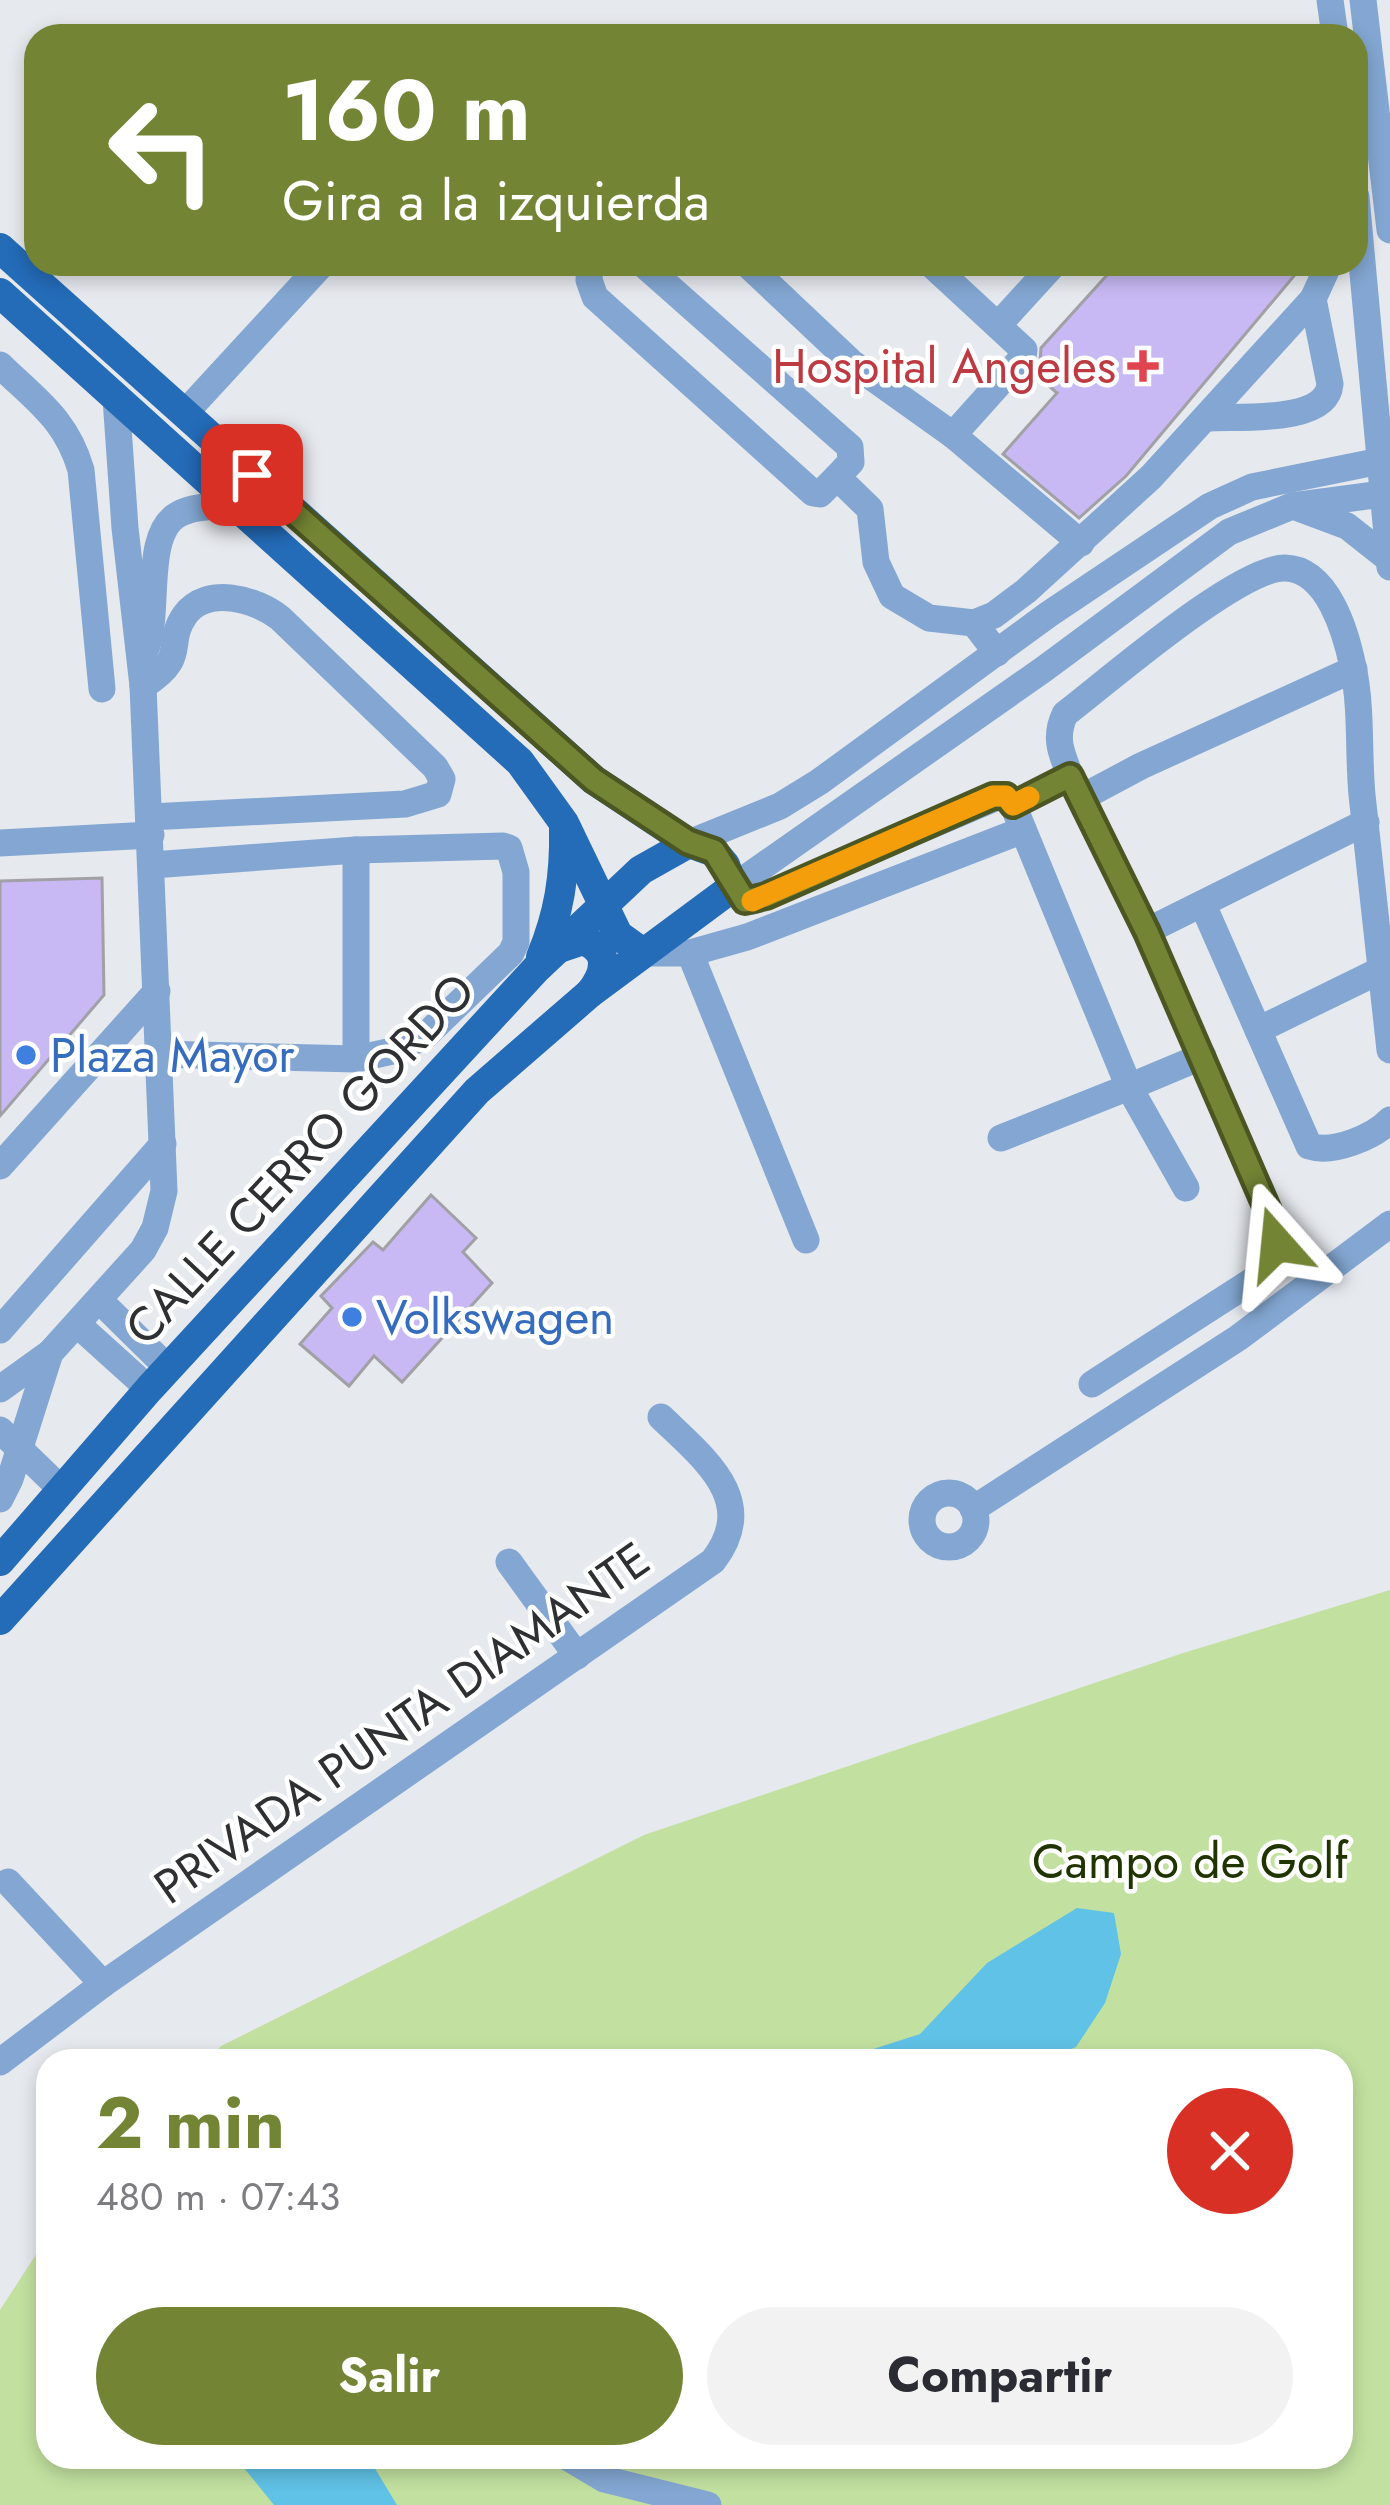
<!DOCTYPE html>
<html lang="es">
<head>
<meta charset="utf-8">
<style>
	body { margin:0; font-family:Jost,sans-serif; background:#f2f2f3; color:#2b2b33; height:100vh; display:flex; flex-direction:column; font-size:45px; white-space:nowrap }
	* { box-sizing:border-box; margin:0 }
	p { font-size:39px; color:#7c7c81 }
	.icon { flex:none; width:66px; height:66px; fill:none; stroke:currentColor; stroke-width:2; stroke-linecap:round; stroke-linejoin:round }
	.map { position:relative; flex:1; overflow:hidden }
	.drawer { position:absolute; left:36px; top:2049px; width:1317px; height:420px; display:flex; flex-direction:column; background:#fff; border-radius:36px; box-shadow:0 6px 18px #0003 }
	.drawer>* { flex:none }
	.guide { position:absolute; left:24px; top:24px; width:1344px; height:252px; border-radius:36px; box-shadow:0 6px 18px #0003; background:#738434; color:#fff; overflow:hidden }
	.pin { position:absolute; display:grid; place-items:center; width:102px; height:102px; color:#fff; margin:-51px; border-radius:24px; box-shadow:0 6px 18px #0006 }
	.me { position:absolute; width:132px; margin:-66px; rotate:342deg; stroke-linejoin:round; filter:drop-shadow(0 0 9px #0008) }
	.turn { display:flex; align-items:center; gap:42px; height:252px; padding:0 60px; font-size:54px }
	.turn .icon { width:156px; height:156px; stroke-width:2.5 }
	.turn b { display:block; font-size:84px; line-height:102px }
	.round { display:grid; place-items:center; flex:none; width:126px; height:126px; border-radius:63px; background:#f2f2f3 }
	.overview { display:flex; align-items:center; justify-content:space-between; height:204px; padding:0 60px }
	h1 { font-size:72px; font-weight:700; line-height:90px; color:#738434 }
	.cta { display:flex; gap:24px; margin-top:auto; padding:24px 60px }
	.cta a { flex:1; height:138px; border-radius:72px; background:#738434; color:#fff; font-size:48px; font-weight:700; line-height:138px; text-align:center }
	.cta a+a { background:#f2f2f3; color:#2b2b33 }
	.map>svg:first-child { display:block }
</style>
</head>
<body>
<div class="map">
<svg width="1390" height="2505" viewBox="0 0 1390 2505">
	<rect width="100%" height="100%" fill="#e6e9ee"/>
	<polygon fill="#c2e1a0" points="1390,1590 1390,2505 0,2505 0,2310 48,2236 48,2457 1341,2457 1341,2061 207,2061 221,2046 644,1835 1180,1654"/>
	<g fill="#60c2e6">
		<polygon points="1077,1908 1114,1913 1121,1954 1105,2003 1076,2047 1042,2061 819,2061 867,2051 920,2034 987,1963"/>
		<polygon points="250,2457 368,2457 397,2505 274,2505 244,2468"/>
	</g>
	<g fill="#c8b9f4" stroke="#a1a0a5" stroke-width="3">
		<polygon points="1117,264 1281,264 1294,276 1126,476 1079,518 1003,454 1057,393 1033,372 1040,361 1041,348"/>
		<polygon points="102,878 104,995 0,1116 0,881"/>
		<polygon points="431,1195 476,1238 463,1252 492,1283 402,1382 374,1356 349,1386 300,1344 332,1308 321,1296 373,1242 383,1250"/>
	</g>
	<g fill="none" stroke-linecap="round" stroke-linejoin="round">
		<g stroke="#83a7d2" stroke-width="27">
			<polyline points="1330,0 1335,36"/>
			<polyline points="1363,0 1390,230"/>
			<polyline points="1356,197 1390,567"/>
			<polyline points="590,264 589,280 595,297 813,493 820,494 837,477"/>
			<polyline points="643,264 850,447 851,462 837,477 870,509 876,562 892,596 929,618 974,623"/>
			<polyline points="747,264 852,363 953,435 1023,357 1024,350 931,264"/>
			<polyline points="999,324 1054,264"/>
			<path d="M0,365C37,401 66,419 81,470L102,689"/>
			<polyline points="184,414 322,264"/>
			<path d="M1208,418C1239,416 1327,424 1330,384L1313,299"/>
			<polyline points="953,435 1081,543"/>
			<polyline points="1296,507 1347,526 1390,560"/>
			<path d="M145,651C161,615 142,533 179,514C195,505 218,507 236,505"/>
			<polyline points="997,653 974,623 994,615 1026,591 1151,477 1313,299 1329,264"/>
			<path d="M143,686C190,656 164,645 185,615C207,585 256,599 280,618L435,767L442,779L438,794L405,804L150,817"/>
			<polyline points="1081,798 1141,766 1354,669"/>
			<polyline points="1013,805 1070,775"/>
			<polyline points="0,843 151,835"/>
			<polyline points="689,843 780,806 819,782 1049,614 1210,506 1252,487 1390,459"/>
			<polyline points="356,850 356,1059"/>
			<polyline points="152,865 356,850 503,846 509,848 516,872 516,942 511,953 426,1035 397,1050 356,1059 160,1054"/>
			<path d="M1203,905L1309,1146C1333,1154 1374,1137 1390,1120"/>
			<polyline points="1147,931 1366,822"/>
			<polyline points="643,953 690,953 747,937 1023,830"/>
			<polyline points="690,953 806,1240"/>
			<polyline points="1258,1030 1381,970"/>
			<polyline points="1203,1056 1129,1087 1013,805 1002,795 753,901 742,899 733,887 1044,669 1229,532 1292,506 1390,493"/>
			<polyline points="1001,1138 1129,1087 1186,1188"/>
			<polyline points="0,1166 157,991"/>
			<polyline points="99,1300 168,1368"/>
			<polyline points="77,1324 149,1389"/>
			<polyline points="0,1330 163,1144"/>
			<path d="M1092,1384L1252,1281C1268,1266 1278,1252 1276,1229L1147,931L1070,775C1061,753 1054,737 1065,714C1107,682 1239,567 1285,568C1328,569 1346,633 1353,667C1362,708 1358,753 1362,795C1371,880 1380,965 1390,1050"/>
			<polyline points="0,1389 50,1353"/>
			<polyline points="0,1430 61,1489"/>
			<circle cx="949" cy="1520" r="27"/>
			<polyline points="0,1499 10,1479 50,1353 143,1250 155,1228 164,1191 143,686 125,528 116,398"/>
			<polyline points="973,1509 1238,1338 1390,1224"/>
			<polyline points="509,1562 577,1656"/>
			<polyline points="8,1882 103,1984"/>
			<path d="M0,2062L103,1984L713,1561C760,1500 704,1459 661,1417"/>
			<polyline points="567,2457 604,2479 708,2505"/>
		</g>
		<g stroke="#246bb8" stroke-width="30">
			<polyline points="0,248 594,780 689,843 714,852 725,865 733,887 590,993 477,1091 0,1620"/>
			<polyline points="0,293 520,762 564,823 618,935 643,953"/>
			<path d="M559,948L583,940C611,950 606,973 590,993"/>
			<path d="M541,957C559,914 565,876 564,829"/>
			<polyline points="0,1561 149,1389 536,969 641,870 689,843"/>
		</g>
	</g>
	<g fill="none" stroke-linecap="round" stroke-linejoin="round">
		<g stroke="#4b5622" stroke-width="30">
			<polyline id="route" points="252,475 594,780 688,842 714,851 745,901 766,896 993,796 1006,796 1013,805 1070,776 1147,932 1276,1229 1277,1244"/>
		</g>
		<use href="#route" stroke="#738434" stroke-width="21"/>
		<polyline stroke="#f59e0b" stroke-width="21" points="752,901 993,796 1006,796 1013,805 1029,797"/>
	</g>
	<path fill="#e0444e" stroke="#fff" stroke-width="4.5" d="M1137 348h12v12h12v12h-12v12h-12v-12h-12v-12h12z"/>
	<g fill="#3f7fe0" stroke="#fff" stroke-width="4.5">
		<circle cx="26" cy="1055" r="12"/>
		<circle cx="352" cy="1317" r="12"/>
	</g>
	<g text-anchor="middle" dominant-baseline="central" stroke-width="9" stroke-linejoin="round" paint-order="stroke">
		<g font-size="48" fill="#be3a42" stroke="#fff" text-anchor="end">
			<text x="1116" y="366">Hospital Angeles</text>
		</g>
		<g font-size="48" fill="#366cbe" stroke="#fff" text-anchor="start">
			<text x="50" y="1055">Plaza Mayor</text>
			<text x="376" y="1317">Volkswagen</text>
		</g>
		<g font-size="48" fill="#2f3032" stroke="#fff">
			<text transform="translate(300 1159) rotate(-47)">CALLE CERRO GORDO</text>
			<text transform="translate(402 1723) rotate(-35)">PRIVADA PUNTA DIAMANTE</text>
		</g>
		<g font-size="48" fill="#203400" stroke="#fff">
			<text x="1190" y="1861">Campo de Golf</text>
		</g>
	</g>
</svg>
<div class="pin" style="left:252px;top:475px;background:#d93025"><svg class="icon" aria-label="arrive" viewBox="0 0 24 24"><path d="M6 21V4h12l-3 4 3 4H6"/></svg></div>
<svg class="me" style="left:1277px;top:1244px" viewBox="-20 -20 40 40"><path d="M0-17L14 15 0 8-14 15z" fill="#738434" stroke="#fff" stroke-width="4"/></svg>
<div class="guide">
<div class="turn"><svg class="icon" aria-label="left" viewBox="0 0 24 24"><path d="M17 20v-9H6M10 6l-5 5 5 5"/></svg><div><b>160 m</b>Gira a la izquierda</div></div>
</div>
<section class="drawer">
<div class="overview"><div><h1>2 min</h1><p>480 m · 07:43</p></div><a class="round" style="background:#d93025;color:#fff"><svg class="icon" aria-label="close" viewBox="0 0 24 24"><path d="M6 6l12 12M18 6L6 18"/></svg></a></div>
<div class="cta"><a>Salir</a><a>Compartir</a></div>
</section>
</div>
</body>
</html>
